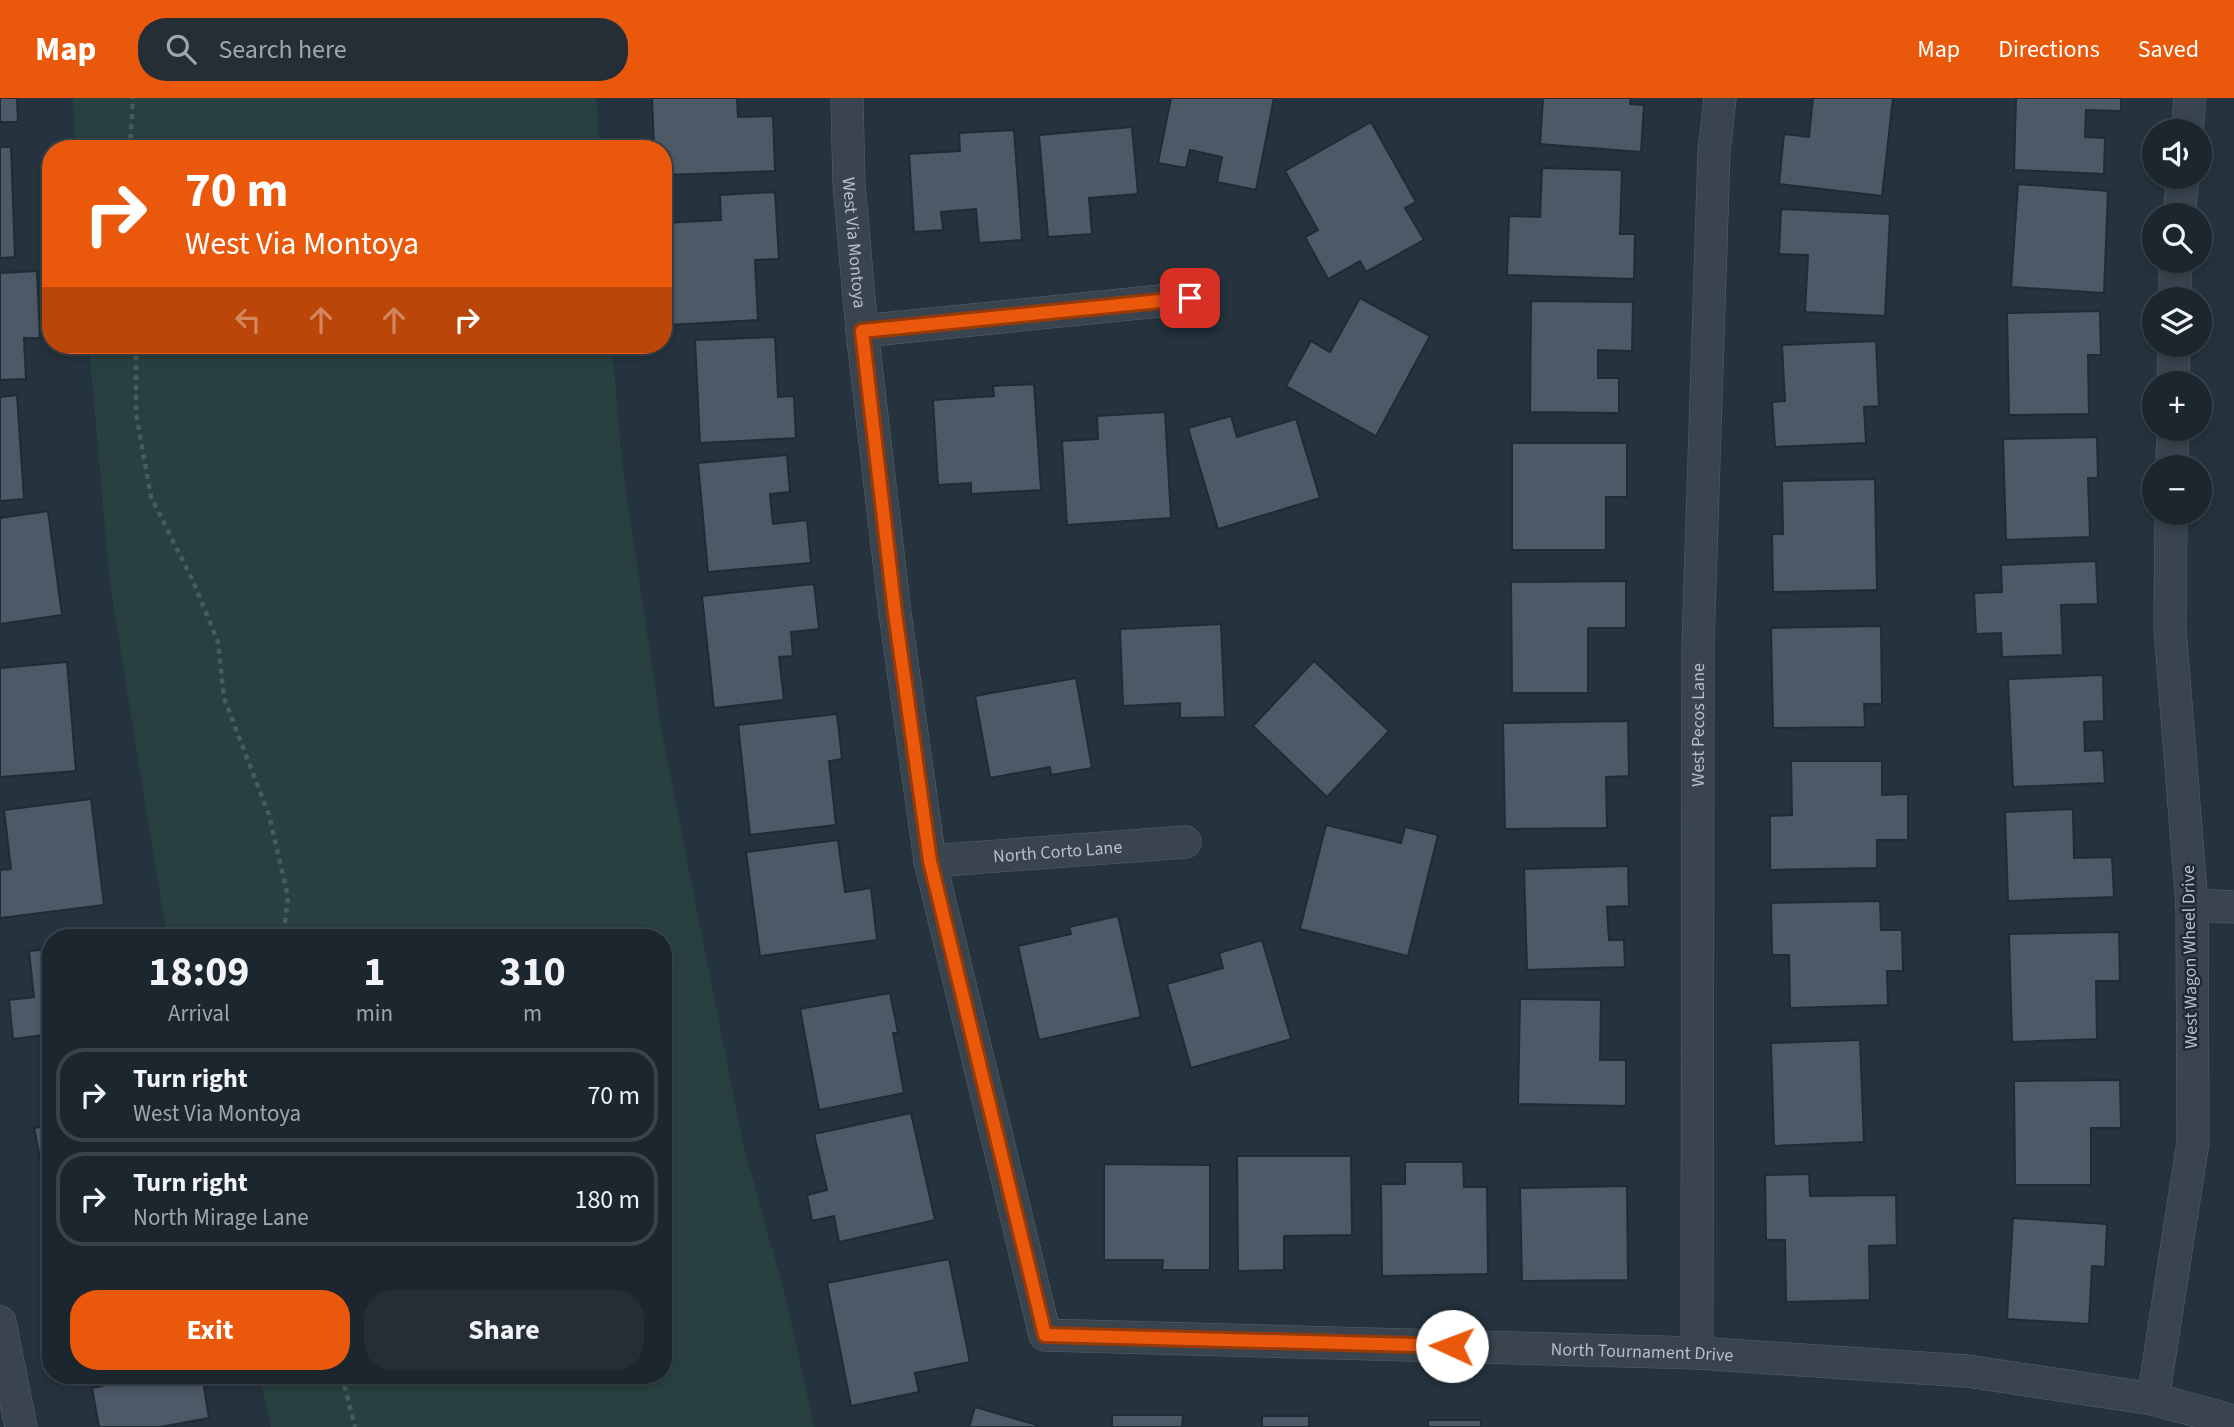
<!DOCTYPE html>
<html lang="en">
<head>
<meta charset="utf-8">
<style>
	body { margin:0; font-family:"Source Sans 3",sans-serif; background:#252e36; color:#f1f3f6; height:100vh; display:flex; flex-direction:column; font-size:26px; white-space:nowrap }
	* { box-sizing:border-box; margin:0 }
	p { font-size:23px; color:#a0a5aa }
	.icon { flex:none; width:38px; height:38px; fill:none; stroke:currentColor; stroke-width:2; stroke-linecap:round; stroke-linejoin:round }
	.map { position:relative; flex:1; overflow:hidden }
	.drawer { position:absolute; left:42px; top:831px; width:630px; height:455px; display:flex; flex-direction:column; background:#1c262e; border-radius:28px; box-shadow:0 4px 10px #0003,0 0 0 2px #3a434a }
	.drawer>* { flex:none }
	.guide { position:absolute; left:42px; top:42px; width:630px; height:214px; border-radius:28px; box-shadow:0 4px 10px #0003,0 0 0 2px #3a434a; background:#ea580c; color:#fff; overflow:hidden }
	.buttons { position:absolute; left:2142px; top:21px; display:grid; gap:14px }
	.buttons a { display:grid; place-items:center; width:70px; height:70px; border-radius:50%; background:#1c262e; box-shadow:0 4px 10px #0003,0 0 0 2px #3a434a; font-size:35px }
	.pin { position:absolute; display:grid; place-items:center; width:60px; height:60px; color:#fff; margin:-30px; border-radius:14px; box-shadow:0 4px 10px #0006 }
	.me { position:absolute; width:77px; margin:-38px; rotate:272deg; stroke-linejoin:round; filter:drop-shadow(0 0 5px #0008) }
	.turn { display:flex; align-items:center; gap:24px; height:147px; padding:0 28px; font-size:32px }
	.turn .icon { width:91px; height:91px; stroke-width:2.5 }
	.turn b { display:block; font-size:49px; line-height:60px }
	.lanes { display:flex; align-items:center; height:66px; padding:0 28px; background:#0003; justify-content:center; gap:35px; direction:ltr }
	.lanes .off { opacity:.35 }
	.eta { display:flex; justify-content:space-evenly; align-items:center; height:119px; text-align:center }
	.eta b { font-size:42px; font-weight:700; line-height:49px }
	.action { display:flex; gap:14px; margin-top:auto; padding:14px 28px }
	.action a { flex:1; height:80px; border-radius:28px; background:#ea580c; color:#fff; font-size:28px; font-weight:700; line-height:80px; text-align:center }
	.action a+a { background:#252e36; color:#f1f3f6 }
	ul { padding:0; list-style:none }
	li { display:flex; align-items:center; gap:21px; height:94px; margin:0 14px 10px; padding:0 14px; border:4px solid #3a434a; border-radius:28px }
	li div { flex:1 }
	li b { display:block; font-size:26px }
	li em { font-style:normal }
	header { display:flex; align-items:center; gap:42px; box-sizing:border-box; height:98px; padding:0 35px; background:#ea580c; color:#fff }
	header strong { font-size:33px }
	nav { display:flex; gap:38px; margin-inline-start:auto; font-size:24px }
	.search { width:490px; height:63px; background:#252e36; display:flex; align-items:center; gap:18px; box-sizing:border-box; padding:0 24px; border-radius:28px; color:#a0a5aa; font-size:26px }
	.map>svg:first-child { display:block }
</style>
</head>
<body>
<header>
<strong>Map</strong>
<div class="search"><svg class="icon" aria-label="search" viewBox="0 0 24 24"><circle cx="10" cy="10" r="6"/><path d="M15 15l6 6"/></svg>Search here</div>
<nav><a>Map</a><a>Directions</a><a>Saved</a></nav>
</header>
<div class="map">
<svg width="2234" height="1329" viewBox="0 0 2234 1329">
	<rect width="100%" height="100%" fill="#25333e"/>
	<g fill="#284140">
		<polygon points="73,0 596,0 599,51 76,51"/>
		<polygon points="89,247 612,247 622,366 662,636 743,1046 787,1205 814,1329 271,1329 260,1278 663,1278 663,840 167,840 110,486"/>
	</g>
	<g fill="#4c5a67" stroke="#202b35" stroke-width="2">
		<polygon points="0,0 17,0 18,24 0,24"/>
		<polygon points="652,0 737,0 738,19 773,18 775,73 663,77 663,51 654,51"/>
		<polygon points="1171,0 1274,0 1256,92 1217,84 1222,59 1190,52 1186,70 1158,65"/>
		<polygon points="1543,0 1631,0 1630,6 1644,7 1641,54 1540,46"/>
		<polygon points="1813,0 1893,0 1882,98 1779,86 1784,36 1809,39"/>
		<polygon points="2016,0 2121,0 2121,13 2086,12 2085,39 2105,40 2104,76 2014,72"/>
		<polygon points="1371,24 1416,104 1405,110 1424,142 1366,174 1360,163 1328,181 1305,139 1318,132 1285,73"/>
		<polygon points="1132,29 1138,96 1089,100 1092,136 1048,139 1039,37"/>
		<polygon points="1014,32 1022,142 979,145 976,111 941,114 943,132 914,134 909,56 960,53 959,35"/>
		<polygon points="0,49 11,49 15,159 0,160"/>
		<polygon points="1542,70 1622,72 1620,136 1635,136 1634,181 1507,177 1509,118 1540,119"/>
		<polygon points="2018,86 2108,93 2104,195 2011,189"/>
		<polygon points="775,94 779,161 755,162 758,222 668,227 663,125 721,122 720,97"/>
		<polygon points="1781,111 1890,116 1885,218 1805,214 1808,157 1779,156"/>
		<polygon points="37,173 40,240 24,240 26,281 0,282 0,175"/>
		<polygon points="1360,200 1430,238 1376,338 1286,288 1311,243 1330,254"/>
		<polygon points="1531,203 1633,204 1632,253 1598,252 1598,280 1619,280 1619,315 1530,314"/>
		<polygon points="2100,213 2101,257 2088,257 2089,316 2009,317 2007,215"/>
		<polygon points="775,239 778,299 794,298 796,340 700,345 695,242"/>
		<polygon points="1876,243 1879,308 1864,309 1866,345 1775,349 1772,304 1785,303 1782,247"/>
		<polygon points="1034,286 1041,392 971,396 971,385 938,387 933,302 994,298 993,288"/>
		<polygon points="17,297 24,401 0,403 0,299"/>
		<polygon points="1165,314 1171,420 1067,427 1062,343 1098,341 1097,318"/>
		<polygon points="1231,318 1237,339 1296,321 1320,400 1218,431 1188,330"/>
		<polygon points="2097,339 2098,380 2088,380 2090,439 2006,442 2003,341"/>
		<polygon points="1512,345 1627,345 1627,399 1606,399 1606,452 1512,452"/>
		<polygon points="787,357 790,394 770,396 773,426 807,422 811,465 708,474 698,365"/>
		<polygon points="1875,381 1877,492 1773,494 1772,436 1783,436 1782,383"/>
		<polygon points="48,413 62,517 0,526 0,420"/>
		<polygon points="2096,463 2098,506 2061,507 2063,557 2002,559 2001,535 1976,536 1974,495 2002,494 2001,467"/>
		<polygon points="1626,483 1626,530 1588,530 1588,595 1512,595 1511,484"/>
		<polygon points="814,486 819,531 791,534 793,558 779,559 784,602 714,610 702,498"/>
		<polygon points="1221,526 1225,619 1180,620 1180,605 1123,608 1120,531"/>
		<polygon points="1881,528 1882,606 1864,606 1865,629 1773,630 1771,530"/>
		<polygon points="1314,563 1389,633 1327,699 1253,628"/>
		<polygon points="67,564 76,673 0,679 0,570"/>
		<polygon points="2103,577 2104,623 2084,624 2085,653 2103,652 2105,685 2013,689 2008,581"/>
		<polygon points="1076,580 1092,670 1051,677 1050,669 990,680 975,598"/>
		<polygon points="837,616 842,661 829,663 836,727 750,737 738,627"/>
		<polygon points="1628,623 1629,678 1606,679 1607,730 1505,731 1503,625"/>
		<polygon points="1791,663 1882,663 1882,697 1908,696 1908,742 1877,742 1877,770 1770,772 1770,718 1792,717"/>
		<polygon points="91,701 104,807 0,820 0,772 11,771 4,712"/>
		<polygon points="2073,711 2074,760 2112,759 2114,799 2008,803 2005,714"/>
		<polygon points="1326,727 1401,745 1405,729 1438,737 1408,858 1300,831"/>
		<polygon points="838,742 845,794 871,790 877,842 760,858 746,754"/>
		<polygon points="1628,768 1629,808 1607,809 1609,842 1624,842 1625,869 1527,872 1524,771"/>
		<polygon points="1880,803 1881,832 1902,832 1903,873 1887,873 1888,907 1790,910 1789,857 1772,857 1771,805"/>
		<polygon points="1118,818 1141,919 1039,942 1018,848 1071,836 1069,829"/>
		<polygon points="2119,834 2120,883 2096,883 2097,941 2012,944 2009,836"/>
		<polygon points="1262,842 1291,941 1191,970 1167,886 1223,870 1219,855"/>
		<polygon points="51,851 51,936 13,941 9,902 34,899 29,853"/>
		<polygon points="890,895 898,935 893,935 904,995 819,1012 800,911"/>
		<polygon points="1520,901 1601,902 1600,962 1626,962 1626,1008 1518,1006"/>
		<polygon points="1860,942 1864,1044 1774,1048 1771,945"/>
		<polygon points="2120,982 2121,1030 2091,1030 2091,1087 2015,1087 2014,983"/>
		<polygon points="911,1015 935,1122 839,1144 834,1118 812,1123 807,1097 827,1092 814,1036"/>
		<polygon points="51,1027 51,1074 43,1075 34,1030"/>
		<polygon points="1237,1058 1351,1058 1352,1137 1284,1138 1284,1172 1238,1173"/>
		<polygon points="1405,1064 1463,1064 1464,1089 1487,1089 1488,1176 1382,1178 1381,1086 1405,1086"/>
		<polygon points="1104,1066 1210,1067 1210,1172 1162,1172 1163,1162 1104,1162"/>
		<polygon points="1809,1076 1810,1098 1896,1097 1897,1147 1869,1148 1870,1202 1786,1204 1785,1142 1766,1142 1765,1077"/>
		<polygon points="1627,1088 1628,1182 1522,1183 1520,1090"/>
		<polygon points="2013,1120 2107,1126 2105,1169 2092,1168 2089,1226 2007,1221"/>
		<polygon points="949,1161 970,1264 915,1275 919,1294 851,1308 827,1185"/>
		<polygon points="109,1278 221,1278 222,1285 204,1289 209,1320 160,1329 99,1329 92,1290 111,1286"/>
		<polygon points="975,1309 1037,1327 1036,1329 969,1329"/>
		<polygon points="1112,1317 1183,1317 1182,1329 1112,1329"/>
		<rect x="1262" y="1318" width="47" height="11"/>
		<rect x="1428" y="1322" width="53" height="7"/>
	</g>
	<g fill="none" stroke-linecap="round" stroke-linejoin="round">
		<g stroke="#57626c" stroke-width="33">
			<g id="street">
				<path id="s1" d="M847,0L849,86L862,233L895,515L930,763L1045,1237L1697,1255L1967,1273L2153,1301L2234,1323"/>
				<polyline points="2187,33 2190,0"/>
				<polyline points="2179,117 2183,79"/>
				<polyline points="2175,201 2175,163"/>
				<polyline points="862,233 1190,200"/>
				<polyline points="2173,285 2174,247"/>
				<polyline points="2172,369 2173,331"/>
				<path id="s2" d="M930,763L1185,744"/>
				<polyline points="2192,807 2234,809"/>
				<polyline points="0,1224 21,1329"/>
				<path id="s3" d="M1697,1255L1698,547L1714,54L1720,0"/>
				<polyline points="2153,1301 2193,1044 2192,807 2170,530 2171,415"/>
			</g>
		</g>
		<g stroke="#475d5d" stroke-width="4.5" stroke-dasharray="5 5" stroke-linecap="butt">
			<polyline points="130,51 133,0"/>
			<polyline points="136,247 136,316 151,399 193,483 218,544 224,600 269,717 288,799 283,840"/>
			<polyline points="342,1278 355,1329"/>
		</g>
		<use href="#street" stroke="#39444e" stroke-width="32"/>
	</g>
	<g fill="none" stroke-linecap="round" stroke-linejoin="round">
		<g stroke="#983908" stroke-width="18">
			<polyline id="route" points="1190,200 862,233 895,515 930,763 1045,1237 1452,1248"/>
		</g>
		<use href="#route" stroke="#ea580c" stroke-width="12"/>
	</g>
	<g text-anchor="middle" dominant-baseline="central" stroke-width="5" stroke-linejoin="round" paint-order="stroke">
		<g font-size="18" fill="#b6bfc9" stroke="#1e2933">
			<text stroke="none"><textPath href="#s1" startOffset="145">West Via Montoya</textPath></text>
			<text stroke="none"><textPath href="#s3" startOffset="628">West Pecos Lane</textPath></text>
			<text stroke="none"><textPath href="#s2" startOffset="128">North Corto Lane</textPath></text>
			<text transform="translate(2190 859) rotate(-91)">West Wagon Wheel Drive</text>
			<text stroke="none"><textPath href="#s1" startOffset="1853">North Tournament Drive</textPath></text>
		</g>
	</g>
</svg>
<div class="buttons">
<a><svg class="icon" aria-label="sound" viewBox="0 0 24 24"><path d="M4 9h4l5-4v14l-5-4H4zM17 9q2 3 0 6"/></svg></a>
<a><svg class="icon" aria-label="search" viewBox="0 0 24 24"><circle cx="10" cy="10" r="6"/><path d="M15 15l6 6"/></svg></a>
<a><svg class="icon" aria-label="layers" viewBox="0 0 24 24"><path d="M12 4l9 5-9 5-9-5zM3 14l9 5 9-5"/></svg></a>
<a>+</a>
<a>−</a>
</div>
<div class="pin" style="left:1190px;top:200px;background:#d93025"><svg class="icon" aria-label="arrive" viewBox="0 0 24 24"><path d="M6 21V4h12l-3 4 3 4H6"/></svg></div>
<svg class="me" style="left:1452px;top:1248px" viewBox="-20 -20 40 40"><circle r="19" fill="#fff"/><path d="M0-13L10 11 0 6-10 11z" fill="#ea580c"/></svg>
<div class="guide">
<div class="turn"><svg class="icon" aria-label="right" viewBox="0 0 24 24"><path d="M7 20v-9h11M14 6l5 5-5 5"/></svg><div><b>70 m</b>West Via Montoya</div></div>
<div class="lanes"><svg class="icon off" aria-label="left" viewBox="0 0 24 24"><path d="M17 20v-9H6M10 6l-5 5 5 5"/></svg><svg class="icon off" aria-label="ahead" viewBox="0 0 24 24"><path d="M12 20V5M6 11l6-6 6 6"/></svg><svg class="icon off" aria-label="ahead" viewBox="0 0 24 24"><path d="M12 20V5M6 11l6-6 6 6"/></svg><svg class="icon" aria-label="right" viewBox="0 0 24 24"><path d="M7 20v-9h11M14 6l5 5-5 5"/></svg></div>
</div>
<section class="drawer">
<div class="eta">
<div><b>18:09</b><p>Arrival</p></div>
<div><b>1</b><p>min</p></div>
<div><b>310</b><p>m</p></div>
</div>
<ul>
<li><svg class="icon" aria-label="right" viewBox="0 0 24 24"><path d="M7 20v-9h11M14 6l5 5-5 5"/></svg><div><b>Turn right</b><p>West Via Montoya</p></div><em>70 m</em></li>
<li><svg class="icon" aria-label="right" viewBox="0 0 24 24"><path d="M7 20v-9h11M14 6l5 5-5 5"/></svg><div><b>Turn right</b><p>North Mirage Lane</p></div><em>180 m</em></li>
</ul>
<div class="action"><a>Exit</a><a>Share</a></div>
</section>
</div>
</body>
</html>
